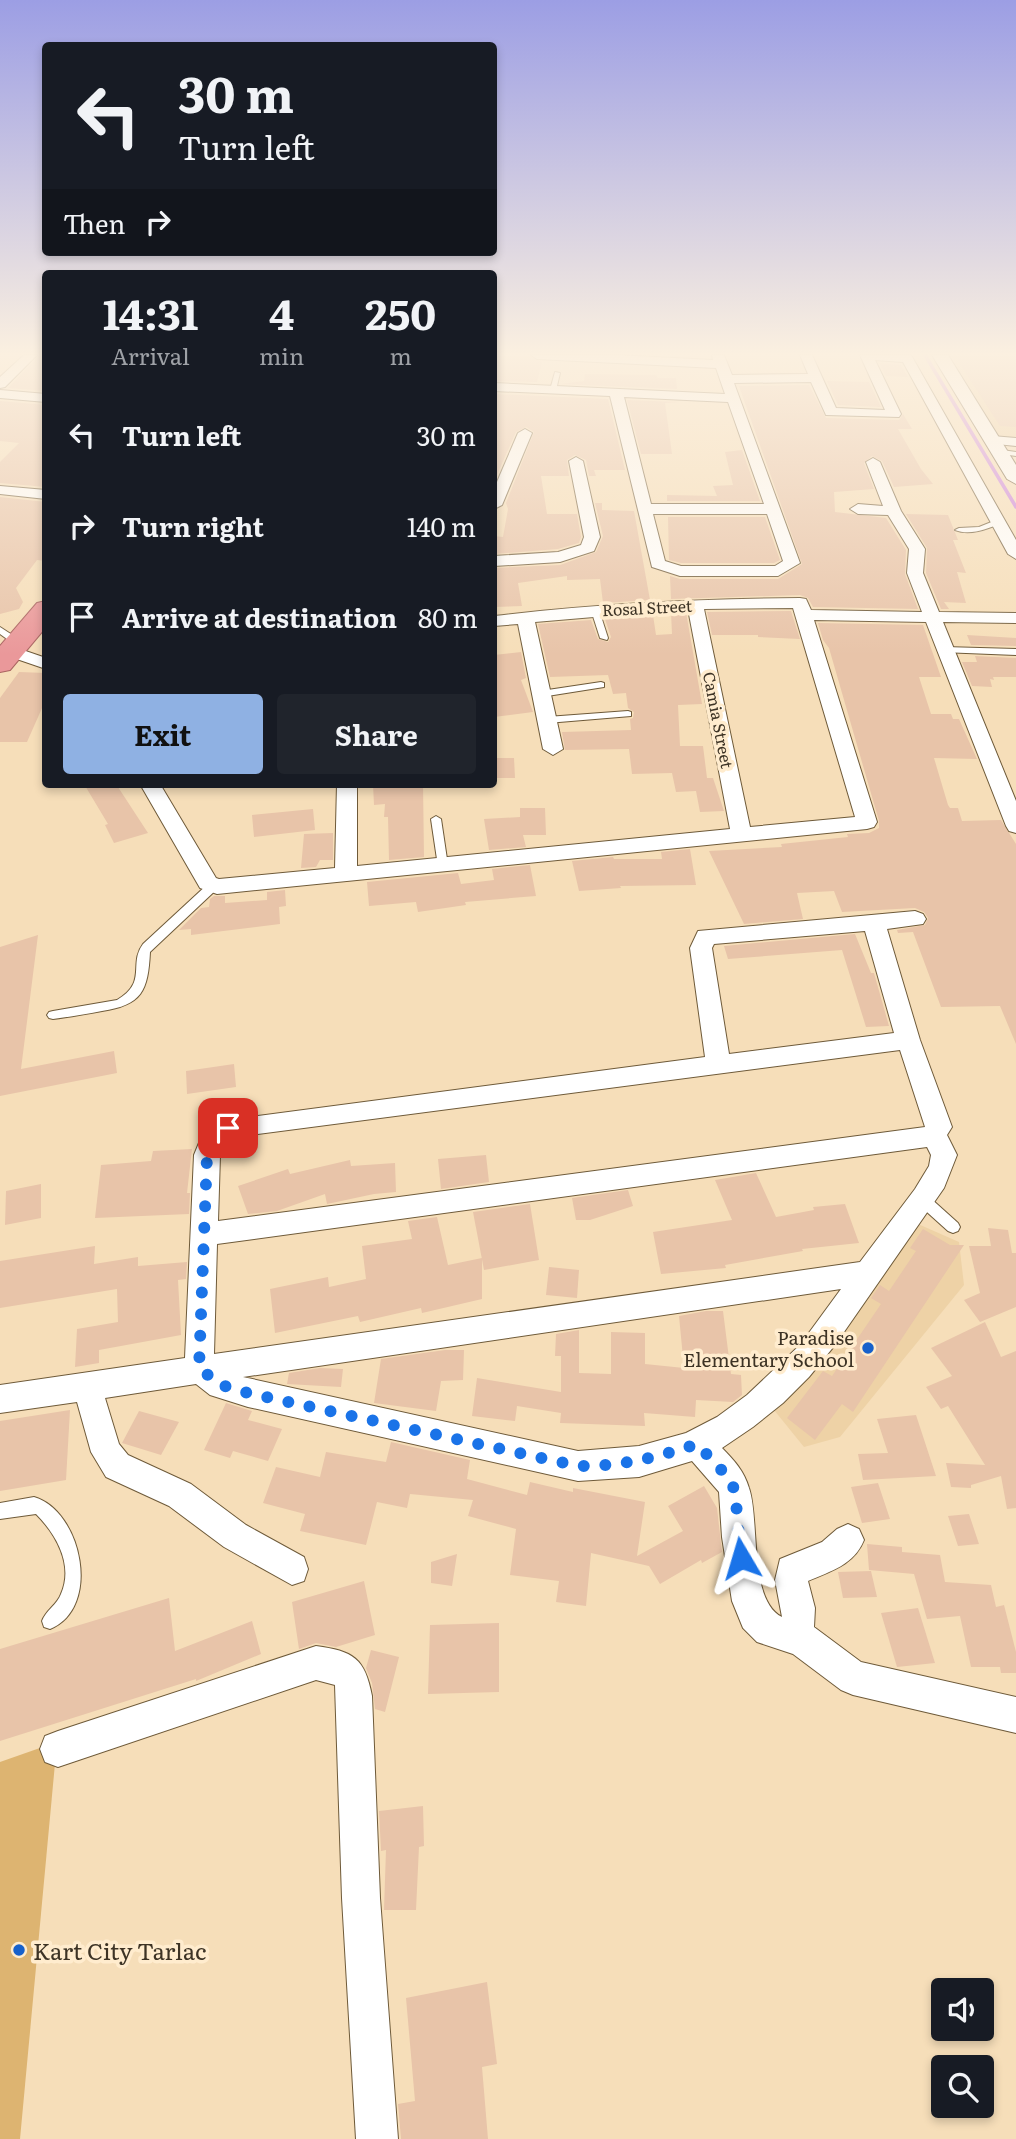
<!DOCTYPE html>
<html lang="en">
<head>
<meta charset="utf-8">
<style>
	body { margin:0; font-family:Literata,serif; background:#20242c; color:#f1f3f6; height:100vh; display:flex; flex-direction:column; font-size:26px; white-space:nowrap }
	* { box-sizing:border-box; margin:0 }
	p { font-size:23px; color:#9ea1a6 }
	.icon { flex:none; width:38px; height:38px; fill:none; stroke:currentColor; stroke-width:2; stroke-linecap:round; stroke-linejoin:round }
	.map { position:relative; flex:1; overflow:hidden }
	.details { position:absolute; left:42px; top:270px; width:455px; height:518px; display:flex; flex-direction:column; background:#171b24; border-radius:7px; box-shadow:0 4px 10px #0003 }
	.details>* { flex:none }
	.guide { position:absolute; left:42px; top:42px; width:455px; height:214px; border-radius:7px; box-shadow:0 4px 10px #0003; background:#171b24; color:#f1f3f6; overflow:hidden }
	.buttons { position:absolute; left:931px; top:1978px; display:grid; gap:14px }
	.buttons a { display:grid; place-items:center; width:63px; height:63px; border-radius:7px; background:#171b24; box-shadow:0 4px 10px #0003; font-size:35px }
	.pin { position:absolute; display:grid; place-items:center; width:60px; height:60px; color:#fff; margin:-30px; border-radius:14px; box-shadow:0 4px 10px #0006 }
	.me { position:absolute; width:77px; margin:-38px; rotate:353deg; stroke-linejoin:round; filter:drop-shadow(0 0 5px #0008) }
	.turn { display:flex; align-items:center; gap:24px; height:147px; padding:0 21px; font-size:32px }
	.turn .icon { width:91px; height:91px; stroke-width:2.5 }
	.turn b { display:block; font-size:49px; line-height:60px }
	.then { display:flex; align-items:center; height:66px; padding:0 21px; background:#0003; gap:14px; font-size:26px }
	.eta { display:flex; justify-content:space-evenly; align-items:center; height:119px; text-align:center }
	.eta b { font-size:42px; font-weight:700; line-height:49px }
	.primary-button { display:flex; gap:14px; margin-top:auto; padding:14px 21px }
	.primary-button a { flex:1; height:80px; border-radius:7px; background:#8fb1e3; color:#111; font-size:28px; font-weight:700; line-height:80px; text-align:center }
	.primary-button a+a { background:#20242c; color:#f1f3f6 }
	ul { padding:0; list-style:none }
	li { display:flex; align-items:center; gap:21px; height:91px; padding:0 21px }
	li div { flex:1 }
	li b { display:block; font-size:26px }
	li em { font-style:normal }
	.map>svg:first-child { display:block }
</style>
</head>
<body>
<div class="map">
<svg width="1016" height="2139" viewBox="0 0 1016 2139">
	<rect width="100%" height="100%" fill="#f6deb9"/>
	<g fill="#eed2a6">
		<polygon points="939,355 1016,355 1016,441 991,439"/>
		<polygon points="918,1224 959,1242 964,1285 840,1437 804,1447 774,1410"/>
	</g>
	<polygon fill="#ddb471" points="57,1742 20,2139 0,2139 0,1762"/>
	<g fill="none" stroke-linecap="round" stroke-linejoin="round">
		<polyline stroke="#ca7ddf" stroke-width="3.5" points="925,355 1016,507"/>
	</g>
	<g fill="#e8c4a9">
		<polygon points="40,355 46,355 46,391 8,388"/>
		<polygon points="954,355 1016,355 1016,427 1000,426"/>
		<polygon points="494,356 530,357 542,362 537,382 494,381"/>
		<polygon points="879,363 901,365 908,377 886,376"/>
		<polygon points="585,374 656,375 658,378 676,378 677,389 560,384 584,381"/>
		<polygon points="827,381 869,382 881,407 838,405"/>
		<polygon points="809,385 826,418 899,420 903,414 912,429 898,429 921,469 933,484 894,487 882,461 872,456 864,463 874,489 834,492 835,512 886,518 906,550 905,574 918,609 813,607 808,598 800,595 671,599 670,576 680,579 778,579 802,564 739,386"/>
		<polygon points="494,394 608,399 625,470 594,470 596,476 589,476 586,460 575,455 567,460 569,476 541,476 547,514 577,514 581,537 579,543 558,549 494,554 494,536 503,537 508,509 506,503 534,432 526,427 516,432 496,477 494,470"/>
		<polygon points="627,400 679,402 665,403 672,454 641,454"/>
		<polygon points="0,401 46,405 46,487 0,483 0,462 19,443 0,441"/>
		<polygon points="742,450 760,501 667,501 667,495 717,496 713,486 733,485 725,452"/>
		<polygon points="0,497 46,502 46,561 37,560 16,588 23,602 19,609 0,614"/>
		<polygon points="595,503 602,503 602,510 634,511 650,600 603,603 600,579 567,580 567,576 518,583 522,606 494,607 494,568 560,565 596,552 603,536"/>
		<polygon points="906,514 948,515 958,540 953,540 966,573 957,572 966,603 944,602 949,609 941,609 926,573 927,548"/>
		<polygon points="668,517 765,517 780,560 774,563 681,563 669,560"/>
		<polygon points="791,611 800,639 758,637 758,635 712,635 707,612"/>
		<polygon points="686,612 702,704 678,705 680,746 703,746 707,778 713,778 724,811 700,812 696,791 676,792 672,773 632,774 629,749 565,750 562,732 631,730 630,719 633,718 634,712 628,708 626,693 613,694 608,675 550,677 538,624 591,620 598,639 608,642 611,637 605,619 653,615 656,635 672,634 671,613"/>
		<polygon points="818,623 923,625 941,677 919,677 931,714 951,714 953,719 959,719 977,759 934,758 948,805 950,808 958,808 962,821 1001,820 1016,844 1016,1044 1000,1006 941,1007 913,932 898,933 897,930 925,925 928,918 924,912 915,908 842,912 834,891 797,893 803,919 744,924 709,851 782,847 781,844 848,837 847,834 869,833 879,828 879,821 829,648 823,640"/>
		<polygon points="967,635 1016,638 1016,646 971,645"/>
		<polygon points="521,652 526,678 521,680 533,712 494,717 494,655"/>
		<polygon points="975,656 1016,658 1016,677 993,677 994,680 990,679 992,687 972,686 962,662 977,662"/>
		<polygon points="19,672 46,673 46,699 27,742 0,742 0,698"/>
		<polygon points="494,758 514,758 515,778 494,778"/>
		<polygon points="84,784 116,784 148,833 114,843 105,825 108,824"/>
		<polygon points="373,784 423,784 424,857 389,860 388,817 384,817 385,804 374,805"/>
		<polygon points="520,808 545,808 546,835 523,835 526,847 489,850 484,819 520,817"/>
		<polygon points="313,809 315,830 254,837 252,815"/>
		<polygon points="333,833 333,860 320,860 316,867 301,868 304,834"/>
		<polygon points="690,849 696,885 620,886 621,888 579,891 572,861 613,857 614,859 662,859 661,852"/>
		<polygon points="530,865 536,896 465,902 466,905 418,912 416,902 369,906 367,882 458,873 461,884 494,880 492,869"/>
		<polygon points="285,890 286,906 279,907 280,924 191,935 191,929 179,930 201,908 209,907 210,899 214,896 225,896 225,903 267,900 267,892"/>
		<polygon points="855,934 871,973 874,973 889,1026 866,1027 842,950 728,959 724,946"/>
		<polygon points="38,935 21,1069 114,1051 117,1073 0,1096 0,947"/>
		<polygon points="234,1064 236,1087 187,1094 186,1071"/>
		<polygon points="192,1149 187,1193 190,1193 189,1214 95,1218 101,1165 151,1161 153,1151"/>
		<polygon points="486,1155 489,1182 441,1189 438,1159"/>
		<polygon points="350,1160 351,1166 395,1163 396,1192 374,1194 327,1204 325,1194 277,1211 248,1214 238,1186 288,1169 290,1174"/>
		<polygon points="756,1173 776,1217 814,1210 813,1207 845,1204 859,1243 802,1249 803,1251 725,1265 726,1268 661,1274 653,1232 732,1220 715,1180"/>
		<polygon points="41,1184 41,1218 5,1225 6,1191"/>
		<polygon points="628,1190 633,1206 590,1220 576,1220 572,1198"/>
		<polygon points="530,1204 539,1260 484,1270 473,1212"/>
		<polygon points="437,1217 448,1265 482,1258 482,1299 422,1313 421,1308 360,1322 358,1316 275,1333 270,1289 328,1277 329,1287 366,1279 362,1246 412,1239 408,1221"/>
		<polygon points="988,1228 1008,1230 1012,1253 1016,1253 1016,1307 980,1322 964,1300 980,1293 969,1246 991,1246"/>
		<polygon points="923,1229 950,1245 964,1245 853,1412 842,1404 815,1440 787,1418 823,1371 832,1376 881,1304 871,1298 880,1285 889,1291 916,1251 910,1248"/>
		<polygon points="95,1246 94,1264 138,1257 138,1266 187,1262 186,1279 178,1280 181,1335 99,1350 99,1363 75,1367 77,1329 118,1322 117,1289 0,1308 0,1261"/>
		<polygon points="549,1267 579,1270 577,1298 546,1295"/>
		<polygon points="706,1311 723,1311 731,1374 741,1375 742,1395 733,1402 696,1400 695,1417 644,1413 645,1426 560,1423 561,1413 517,1406 515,1421 472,1416 477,1378 561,1392 561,1356 555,1356 556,1334 579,1330 579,1373 611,1374 611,1332 645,1333 645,1364 684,1368 679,1316"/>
		<polygon points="985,1322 1001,1357 1016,1351 1016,1508 1007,1509 1001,1476 971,1485 971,1488 951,1487 946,1463 985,1465 948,1406 941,1409 926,1387 952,1376 931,1348"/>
		<polygon points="445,1350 464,1350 463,1380 441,1381 436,1411 374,1403 381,1359"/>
		<polygon points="320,1368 343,1369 341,1387 287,1384 289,1373"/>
		<polygon points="226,1403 252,1411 248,1420 282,1429 268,1461 233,1451 230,1458 204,1450"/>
		<polygon points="70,1410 66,1480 0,1491 0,1421"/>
		<polygon points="139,1411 179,1422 161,1455 122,1443"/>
		<polygon points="916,1415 936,1476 863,1480 858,1454 888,1453 877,1419"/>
		<polygon points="391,1442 470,1460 467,1479 527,1495 530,1482 573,1492 573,1488 645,1502 637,1556 683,1531 668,1506 704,1486 717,1508 722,1552 702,1563 701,1560 660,1584 649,1566 591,1553 586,1606 556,1602 559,1581 510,1575 516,1529 468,1516 473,1500 410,1494 407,1508 377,1502 366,1545 300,1531 305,1514 263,1503 276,1467 320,1477 326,1452 386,1462"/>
		<polygon points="878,1483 890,1519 862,1523 851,1487"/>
		<polygon points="969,1514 979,1544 958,1546 948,1516"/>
		<polygon points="867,1544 902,1547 902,1552 940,1555 945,1582 991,1585 996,1607 1004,1605 1016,1652 1016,1673 1001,1673 1000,1667 971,1667 960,1616 927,1619 914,1574 869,1570"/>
		<polygon points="457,1554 452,1586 431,1583 431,1562"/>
		<polygon points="871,1571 877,1597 843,1598 838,1572"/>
		<polygon points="364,1581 375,1635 336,1647 316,1643 299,1649 292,1602"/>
		<polygon points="169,1598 175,1651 252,1621 261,1654 196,1681 196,1679 0,1741 0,1649"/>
		<polygon points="918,1608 935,1663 897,1667 881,1613"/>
		<polygon points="499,1623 499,1692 428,1694 430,1625"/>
		<polygon points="371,1650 399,1657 385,1712 375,1709 372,1683 366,1668"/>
		<polygon points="423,1806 424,1846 419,1847 416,1910 384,1910 386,1850 381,1851 379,1811"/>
		<polygon points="487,1982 497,2064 482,2067 488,2139 401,2139 398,2104 415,2101 406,1998"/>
	</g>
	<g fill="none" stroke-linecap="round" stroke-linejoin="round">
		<g stroke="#6e5a39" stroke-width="2">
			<g id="service">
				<polygon points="555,372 560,373 556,390 553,392 550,390"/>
				<polygon points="995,449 1016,452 1016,456 995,453"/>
				<path d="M999,519L1003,521L1002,523C987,529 970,536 955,530L959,528L979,527Z"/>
				<polygon points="592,608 599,610 608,638 607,640 600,638 591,610"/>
				<polygon points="0,627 20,640 20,644 14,644 0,634"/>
				<polygon points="944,647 1016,649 1016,655 941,652 940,650"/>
				<polygon points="601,682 604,683 604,687 541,697 536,694 541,691"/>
				<polygon points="628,711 631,712 631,716 547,723 542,720 547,717"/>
				<polygon points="436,816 441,819 448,866 443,870 438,866 431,819"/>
				<path d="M213,882L218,886L217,889L150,952C148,991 142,1005 102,1011C86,1014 69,1017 53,1019L49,1018L47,1015L49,1012L53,1011L117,1000C148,982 128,964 143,944L209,883Z"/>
				<polygon points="923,1194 928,1196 958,1223 960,1227 958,1231 953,1233 948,1231 918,1204 916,1200 918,1196"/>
				<path d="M34,1497C82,1511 102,1608 50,1629L44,1627L42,1621C46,1610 57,1605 61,1594C74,1565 56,1534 36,1514L0,1519V1503Z"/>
			</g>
		</g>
		<g stroke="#6e5a39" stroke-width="2">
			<g id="minor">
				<polygon points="24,355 37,355 5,387 0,388 0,377"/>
				<path d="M531,355H616L713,360L712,355H724L732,375L808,374L800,355H812L836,408L885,410L860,355H911L1016,540V559L1008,554L903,362L875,360L901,414L899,417L826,415L811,382L734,383L800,563L778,576H680L652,567L610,396L494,391V383L725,394L716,368L537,359ZM624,397L728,402L764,504H651ZM653,514H767L783,561L775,566H681L665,561Z"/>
				<polygon points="0,390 46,394 46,402 0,398"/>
				<polygon points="525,429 532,433 502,505 494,509 494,489 518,433"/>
				<polygon points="992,436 1016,438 1016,446 987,443 985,440"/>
				<polygon points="576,457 583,461 600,537 594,551 560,562 494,566 494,556 558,552 581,545 584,537 569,461"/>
				<path d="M873,458L880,462L901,511L925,549L923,573L939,612L1016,613V623L943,622L1016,801V833L1009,831L1006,826L926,622L814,620L877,822L874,827L867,829L217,894L200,888L140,784H160L216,878L219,879L335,868L337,784H357V866L730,829L688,609L535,622L563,749L553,755L543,749L518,624L494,626V616C595,604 697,599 800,598L806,599L811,610L922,612L907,573L909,549L888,515L858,514L850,509L858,504L883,506L866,462ZM793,608L855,817L750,827L704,609Z"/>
				<polygon points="0,486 46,490 46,499 0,494"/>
				<polygon points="11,646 46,658 46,669 5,655 2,651 5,647"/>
				<path d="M915,911L923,914L926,919L923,924L887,929L920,1040L952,1127L947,1135L957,1155L944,1188L835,1345L809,1377L783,1403L753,1427L722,1448C734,1460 744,1471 749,1488C760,1519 748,1600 782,1617L775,1580L780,1559L822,1542L837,1529L848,1524L859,1529L864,1540C854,1565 831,1571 808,1581L815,1608L814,1627L861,1662L1016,1697V1733L853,1695L841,1690L793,1654L757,1642L743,1628L732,1601L722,1537L719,1492L692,1461L639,1477L578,1481L248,1407L210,1395L196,1384L105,1398L119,1444L128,1455L191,1484L246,1525L304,1557L308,1569L304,1581L292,1585L224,1547L169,1506L106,1477L91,1452L77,1402L0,1413V1385L185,1358L194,1155L201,1138L219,1121L705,1057L690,948L698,931ZM865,931L894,1033L729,1054L712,948L714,944ZM900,1050L925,1127L218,1221L220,1155L235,1137ZM927,1147L931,1155L929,1166L915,1189L860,1262L214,1354L217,1244ZM841,1289L800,1345L747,1395L717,1417L686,1433L639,1446L578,1451L243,1377Z"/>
				<path d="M316,1646C353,1651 365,1658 372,1696L380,1898L398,2139H356L342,1898L335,1685L316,1680L58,1767L45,1762L40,1749L45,1736L58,1731Z"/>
			</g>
		</g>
		<g stroke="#6e5a39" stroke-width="2">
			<polygon id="tertiary" points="932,355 948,355 1016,465 1016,484 1007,479"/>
		</g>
		<g stroke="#aa6461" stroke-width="2">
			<polygon id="trunk" points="46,601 46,627 10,670 0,672 0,646 37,603"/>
		</g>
		<use href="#service" fill="#fff" fill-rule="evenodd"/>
		<use href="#minor" fill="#fff" fill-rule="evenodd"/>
		<use href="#tertiary" fill="#fff" fill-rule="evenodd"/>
		<use href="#trunk" fill="#ea989a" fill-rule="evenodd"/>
	</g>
	<linearGradient id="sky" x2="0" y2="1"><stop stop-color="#9c9ee4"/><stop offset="0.54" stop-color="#fbf0e0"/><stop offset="1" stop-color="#fbf0e0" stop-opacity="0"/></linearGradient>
	<rect width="1016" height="655" fill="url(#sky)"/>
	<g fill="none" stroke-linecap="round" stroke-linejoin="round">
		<path stroke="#1a73e8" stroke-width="12" stroke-dasharray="0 21.6" d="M228,1128L210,1145L207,1156L199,1368L221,1385L248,1393L578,1466C619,1467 658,1457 697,1444L729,1478L735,1491L741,1558"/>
	</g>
	<g fill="#1761cb" stroke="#ffecce" stroke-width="2.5">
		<circle cx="868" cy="1348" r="7"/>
		<circle cx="19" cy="1950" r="7"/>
	</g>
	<g text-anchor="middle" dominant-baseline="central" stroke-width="7" stroke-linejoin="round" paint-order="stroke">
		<g font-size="16" fill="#3d3325" stroke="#ffecce">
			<text transform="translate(647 607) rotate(-3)">Rosal Street</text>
			<text transform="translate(719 720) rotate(79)">Camia Street</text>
		</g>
		<g font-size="19" fill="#3d3325" stroke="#ffecce" text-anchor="end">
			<text x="854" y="1337">Paradise<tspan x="854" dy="22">Elementary School</tspan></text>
		</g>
		<g font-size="23" fill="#3d3325" stroke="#ffecce" text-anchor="start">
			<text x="33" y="1950">Kart City Tarlac</text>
		</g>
	</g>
</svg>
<div class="buttons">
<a><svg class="icon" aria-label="sound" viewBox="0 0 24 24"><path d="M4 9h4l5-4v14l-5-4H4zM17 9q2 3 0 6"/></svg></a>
<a><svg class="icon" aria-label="search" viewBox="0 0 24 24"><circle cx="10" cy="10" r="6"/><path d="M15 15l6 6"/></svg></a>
</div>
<div class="pin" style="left:228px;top:1128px;background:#d93025"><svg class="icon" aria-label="arrive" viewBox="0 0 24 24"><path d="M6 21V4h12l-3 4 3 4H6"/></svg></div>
<svg class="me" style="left:741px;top:1558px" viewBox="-20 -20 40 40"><path d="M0-17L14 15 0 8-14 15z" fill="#1a73e8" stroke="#fff" stroke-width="4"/></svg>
<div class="guide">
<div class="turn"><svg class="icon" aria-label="left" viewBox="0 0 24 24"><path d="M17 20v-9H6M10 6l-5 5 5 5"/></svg><div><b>30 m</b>Turn left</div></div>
<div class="then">Then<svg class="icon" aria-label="right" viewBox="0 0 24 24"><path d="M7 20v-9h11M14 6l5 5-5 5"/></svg></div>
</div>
<section class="details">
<div class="eta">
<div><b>14:31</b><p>Arrival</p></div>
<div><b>4</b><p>min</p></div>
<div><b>250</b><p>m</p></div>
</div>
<ul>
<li><svg class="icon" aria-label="left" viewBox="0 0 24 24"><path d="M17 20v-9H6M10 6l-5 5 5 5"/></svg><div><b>Turn left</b></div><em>30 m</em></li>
<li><svg class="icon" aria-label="right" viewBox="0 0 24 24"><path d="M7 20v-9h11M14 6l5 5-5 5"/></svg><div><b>Turn right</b></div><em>140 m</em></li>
<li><svg class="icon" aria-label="arrive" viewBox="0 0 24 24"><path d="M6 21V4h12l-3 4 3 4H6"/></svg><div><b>Arrive at destination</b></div><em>80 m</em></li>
</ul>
<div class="primary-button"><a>Exit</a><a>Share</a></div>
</section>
</div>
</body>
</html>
